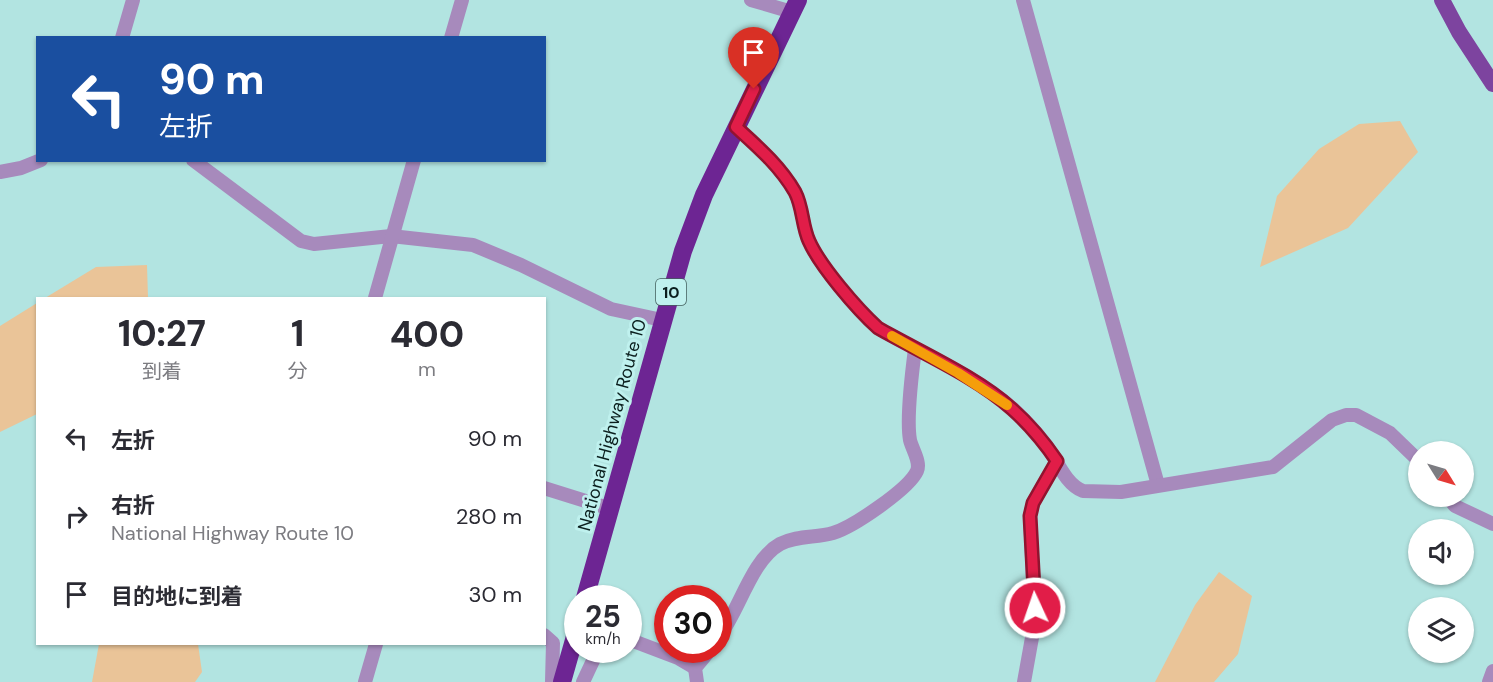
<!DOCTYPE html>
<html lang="ja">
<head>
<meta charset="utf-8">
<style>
	body { margin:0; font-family:"DM Sans","Noto Sans JP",sans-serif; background:#f7f7f7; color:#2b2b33; height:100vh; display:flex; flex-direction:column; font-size:22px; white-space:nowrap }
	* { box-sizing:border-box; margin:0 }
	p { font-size:20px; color:#7c7c81 }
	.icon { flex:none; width:33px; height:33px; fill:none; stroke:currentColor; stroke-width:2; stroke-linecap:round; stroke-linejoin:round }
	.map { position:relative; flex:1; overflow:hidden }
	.drawer { position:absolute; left:36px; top:297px; width:510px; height:348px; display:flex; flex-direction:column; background:#fff; border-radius:0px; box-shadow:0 2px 4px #0004 }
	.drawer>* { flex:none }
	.top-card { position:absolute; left:36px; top:36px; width:510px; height:126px; border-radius:0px; box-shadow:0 2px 4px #0004; background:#1a4fa0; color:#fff; overflow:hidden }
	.needle { width:39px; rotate:127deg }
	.tools { position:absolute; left:1408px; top:441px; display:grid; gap:12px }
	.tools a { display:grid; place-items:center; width:66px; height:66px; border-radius:50%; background:#fff; box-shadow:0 2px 4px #0004; font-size:30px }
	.speed { position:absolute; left:564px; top:585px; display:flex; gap:12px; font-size:30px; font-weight:700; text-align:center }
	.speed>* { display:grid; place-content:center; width:78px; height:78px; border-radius:50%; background:#fff; box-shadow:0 2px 4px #0004; line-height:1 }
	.speed small { font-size:15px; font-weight:400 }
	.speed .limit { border:9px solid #d22; background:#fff; color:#111 }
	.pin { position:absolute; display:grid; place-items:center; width:51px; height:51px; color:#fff; margin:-62px -26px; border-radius:50% 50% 50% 0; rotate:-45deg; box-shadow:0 0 6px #0007 }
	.pin .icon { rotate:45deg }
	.me { position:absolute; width:66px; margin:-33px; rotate:357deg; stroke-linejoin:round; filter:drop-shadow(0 0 4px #0008) }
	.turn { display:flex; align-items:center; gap:21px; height:126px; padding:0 24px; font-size:27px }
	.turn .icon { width:78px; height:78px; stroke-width:2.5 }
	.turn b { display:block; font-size:42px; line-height:51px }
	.eta { display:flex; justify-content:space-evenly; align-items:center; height:102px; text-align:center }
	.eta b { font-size:36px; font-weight:800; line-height:42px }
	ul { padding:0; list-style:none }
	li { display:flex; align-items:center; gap:18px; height:78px; padding:0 24px }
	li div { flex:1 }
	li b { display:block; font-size:22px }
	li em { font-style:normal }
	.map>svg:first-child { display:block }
</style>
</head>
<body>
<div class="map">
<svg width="1493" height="682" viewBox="0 0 1493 682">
	<rect width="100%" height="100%" fill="#b2e4e1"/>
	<g fill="#eac498">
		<polygon points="1400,121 1418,152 1348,228 1260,267 1277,196 1319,149 1359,124"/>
		<polygon points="147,265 148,298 45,298 96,267"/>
		<polygon points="37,303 37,414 0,432 0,326"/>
		<polygon points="1219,572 1252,596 1238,654 1214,682 1155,682 1195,605"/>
		<polygon points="99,644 198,644 202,672 195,682 92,682"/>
	</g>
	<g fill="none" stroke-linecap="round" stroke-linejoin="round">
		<g stroke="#a78abc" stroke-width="14">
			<polyline points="751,0 792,12"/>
			<polyline points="1023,0 1158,485"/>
			<polyline points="122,38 133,0"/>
			<polyline points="451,38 462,0"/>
			<path d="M736,127C758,147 780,166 795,192C803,207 802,226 809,241C820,266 857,310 878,328C921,353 974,375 1012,408C1024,419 1036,432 1046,445C1057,460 1065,484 1083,491L1121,492L1273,467L1332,420L1346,415H1356L1390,433L1419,461"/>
			<polyline points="193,160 301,241 314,244 391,236 473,245 521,265 611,309 662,320"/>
			<polyline points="0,172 21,168 41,160"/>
			<polyline points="375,298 414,160"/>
			<polyline points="544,488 611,509"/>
			<polyline points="1447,496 1455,506 1493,524"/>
			<polyline points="544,635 553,643 552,682"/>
			<path d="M718,638C739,612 751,560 780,544C797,535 816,538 833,533C853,527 909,489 917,471C921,462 912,449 910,440C906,418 912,372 915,349"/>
			<polyline points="628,639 678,658 695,668"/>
			<polyline points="365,682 376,644"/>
			<polyline points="583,682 598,650"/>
			<polyline points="697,682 695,668 710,650"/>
			<polyline points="1024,682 1035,621 1030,516 1033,503 1057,461"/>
			<polyline points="1489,682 1493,671"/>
		</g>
		<polyline stroke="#7d449f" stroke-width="16" points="1442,0 1459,32 1493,84"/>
		<g stroke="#6d2593" stroke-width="18">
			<polyline points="585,598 683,251 704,195 798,0"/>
			<polyline points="562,682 578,626"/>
		</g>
	</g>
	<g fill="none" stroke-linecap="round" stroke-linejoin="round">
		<g stroke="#92132f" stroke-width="15">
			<path id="route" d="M754,89L736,127C758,147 780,166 795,192C803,207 802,226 809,241C820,266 857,309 878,328C920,352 977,377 1012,409C1030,425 1044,442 1057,461L1033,503L1030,516L1035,608"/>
		</g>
		<use href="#route" stroke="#e11d48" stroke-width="10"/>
		<polyline stroke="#f59e0b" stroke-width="10" points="892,336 958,373 1007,405"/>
	</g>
	<g text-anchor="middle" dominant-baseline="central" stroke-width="6" stroke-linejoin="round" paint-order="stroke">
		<rect fill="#bff1ee" stroke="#415e5c" stroke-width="1.5" x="656" y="279" width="30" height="26" rx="4.5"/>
		<g font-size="16" font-weight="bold" fill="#0b1f1e">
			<text x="671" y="292">10</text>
		</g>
		<g font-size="18" fill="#0b1f1e" stroke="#bff1ee">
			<text transform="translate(612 425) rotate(-75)">National Highway Route 10</text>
		</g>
	</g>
</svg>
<div class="tools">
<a><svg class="needle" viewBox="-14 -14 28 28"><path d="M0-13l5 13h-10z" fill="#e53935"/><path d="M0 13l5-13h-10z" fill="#7c7c81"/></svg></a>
<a><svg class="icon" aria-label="sound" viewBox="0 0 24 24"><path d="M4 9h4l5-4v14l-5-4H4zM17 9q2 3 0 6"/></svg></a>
<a><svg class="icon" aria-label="layers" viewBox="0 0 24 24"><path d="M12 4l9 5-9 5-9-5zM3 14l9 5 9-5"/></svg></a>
</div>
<div class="speed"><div>25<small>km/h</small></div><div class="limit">30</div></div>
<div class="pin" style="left:754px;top:89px;background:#d93025"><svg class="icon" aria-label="arrive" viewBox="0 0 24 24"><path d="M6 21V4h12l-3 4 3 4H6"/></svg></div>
<svg class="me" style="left:1035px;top:608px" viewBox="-20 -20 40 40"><circle r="17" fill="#e11d48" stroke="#fff" stroke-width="3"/><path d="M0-11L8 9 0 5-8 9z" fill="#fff"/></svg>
<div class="top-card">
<div class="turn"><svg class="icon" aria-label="left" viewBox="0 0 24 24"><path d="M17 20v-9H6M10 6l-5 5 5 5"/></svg><div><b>90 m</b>左折</div></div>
</div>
<section class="drawer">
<div class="eta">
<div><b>10:27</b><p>到着</p></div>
<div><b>1</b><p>分</p></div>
<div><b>400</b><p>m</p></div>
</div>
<ul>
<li><svg class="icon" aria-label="left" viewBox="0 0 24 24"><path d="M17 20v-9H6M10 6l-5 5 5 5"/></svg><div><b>左折</b></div><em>90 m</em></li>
<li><svg class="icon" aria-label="right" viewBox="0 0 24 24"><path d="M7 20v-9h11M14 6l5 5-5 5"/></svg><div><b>右折</b><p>National Highway Route 10</p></div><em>280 m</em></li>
<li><svg class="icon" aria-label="arrive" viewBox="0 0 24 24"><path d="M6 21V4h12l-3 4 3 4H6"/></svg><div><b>目的地に到着</b></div><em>30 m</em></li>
</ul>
</section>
</div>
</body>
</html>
